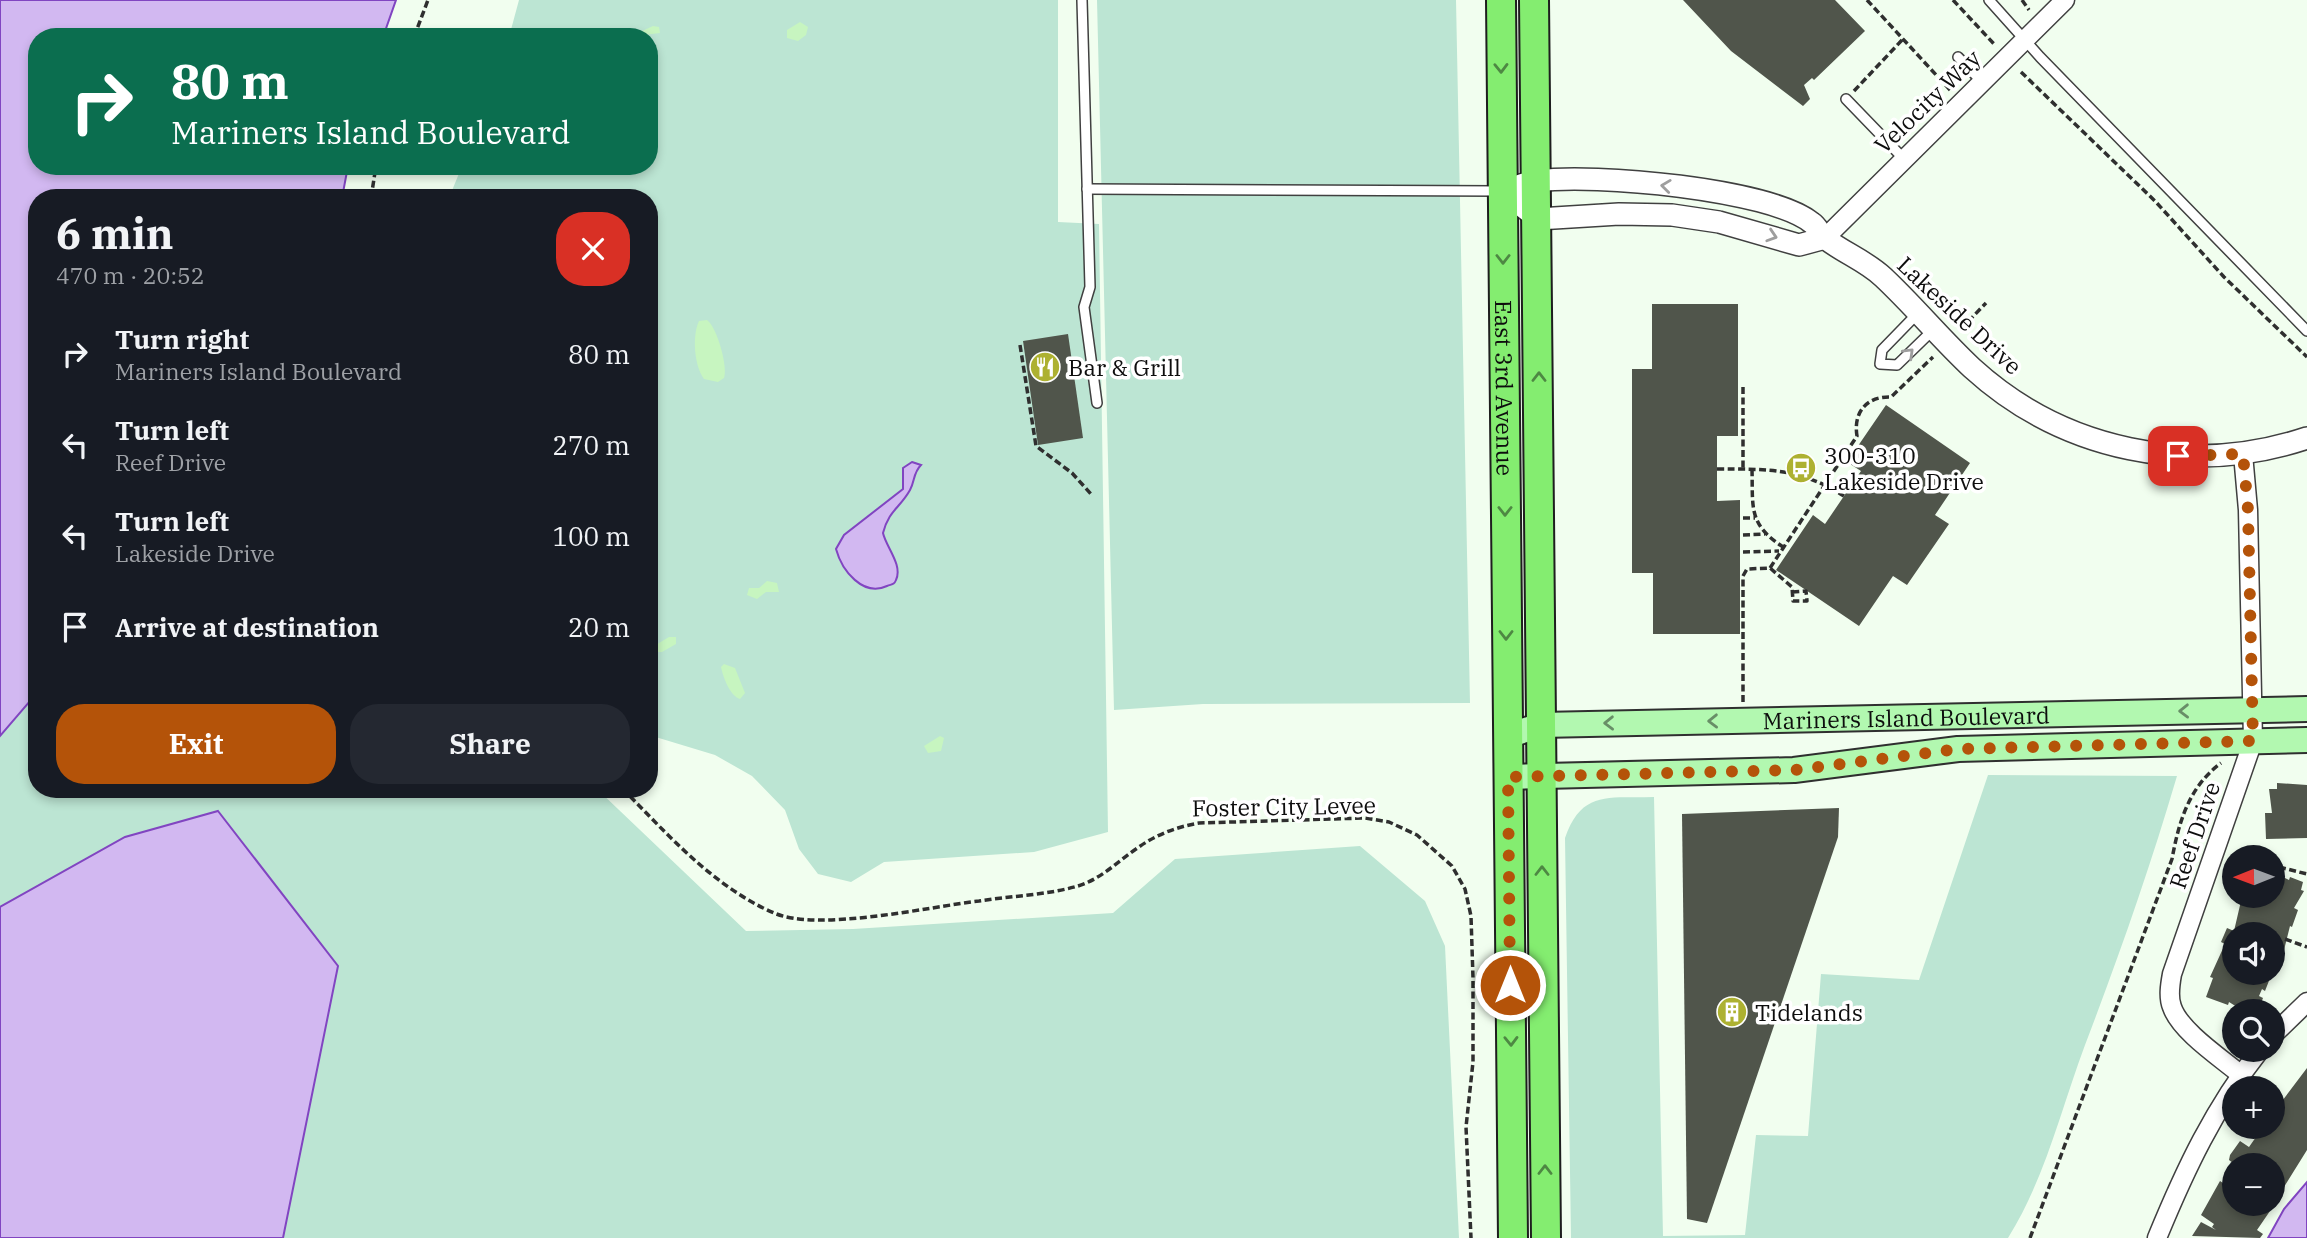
<!DOCTYPE html>
<html lang="en">
<head>
<meta charset="utf-8">
<style>
	body { margin:0; font-family:"IBM Plex Serif",serif; background:#242831; color:#f1f3f6; height:100vh; display:flex; flex-direction:column; font-size:26px; white-space:nowrap }
	* { box-sizing:border-box; margin:0 }
	p { font-size:23px; color:#9ea1a6 }
	.icon { flex:none; width:38px; height:38px; fill:none; stroke:currentColor; stroke-width:2; stroke-linecap:round; stroke-linejoin:round }
	.map { position:relative; flex:1; overflow:hidden }
	.drawer { position:absolute; left:28px; top:189px; width:630px; height:609px; display:flex; flex-direction:column; background:#171b24; border-radius:28px; box-shadow:0 4px 10px #0003 }
	.drawer>* { flex:none }
	.banner { position:absolute; left:28px; top:28px; width:630px; height:147px; border-radius:28px; box-shadow:0 4px 10px #0003; background:#0b6e4f; color:#fff; overflow:hidden }
	.needle { width:46px; rotate:269deg }
	.fabs { position:absolute; left:2222px; top:845px; display:grid; gap:14px }
	.fabs a { display:grid; place-items:center; width:63px; height:63px; border-radius:50%; background:#171b24; box-shadow:0 4px 10px #0003; font-size:35px }
	.pin { position:absolute; display:grid; place-items:center; width:60px; height:60px; color:#fff; margin:-30px; border-radius:14px; box-shadow:0 4px 10px #0006 }
	.me { position:absolute; width:77px; margin:-38px; rotate:0deg; stroke-linejoin:round; filter:drop-shadow(0 0 5px #0008) }
	.turn { display:flex; align-items:center; gap:24px; height:147px; padding:0 28px; font-size:32px }
	.turn .icon { width:91px; height:91px; stroke-width:2.5 }
	.turn b { display:block; font-size:49px; line-height:60px }
	.round { display:grid; place-items:center; flex:none; width:74px; height:74px; border-radius:28px; background:#242831 }
	.overview { display:flex; align-items:center; justify-content:space-between; height:119px; padding:0 28px }
	h1 { font-size:42px; font-weight:700; line-height:52px }
	.action { display:flex; gap:14px; margin-top:auto; padding:14px 28px }
	.action a { flex:1; height:80px; border-radius:28px; background:#b45309; color:#fff; font-size:28px; font-weight:700; line-height:80px; text-align:center }
	.action a+a { background:#242831; color:#f1f3f6 }
	ul { padding:0; list-style:none }
	li { display:flex; align-items:center; gap:21px; height:91px; padding:0 28px }
	li div { flex:1 }
	li b { display:block; font-size:26px }
	li em { font-style:normal }
	.map>svg:first-child { display:block }
</style>
</head>
<body>
<div class="map">
<svg width="2307" height="1238" viewBox="0 0 2307 1238">
	<rect width="100%" height="100%" fill="#f1feef"/>
	<g fill="#bce5d3">
		<polygon points="519,0 1058,0 1058,222 1099,224 1108,832 1034,852 884,862 851,882 818,874 799,849 785,810 752,776 715,755 649,735 649,198 449,198 462,166 649,166 649,37 509,37"/>
		<polygon points="1097,0 1456,0 1470,703 1203,704 1114,710"/>
		<polygon points="37,693 37,789 597,789 746,931 853,929 1113,913 1175,859 1360,846 1425,901 1445,946 1459,1238 283,1238 0,907 0,736"/>
		<path d="M1988,775L2177,776C2150,868 2119,956 2085,1045C2061,1109 2045,1179 2008,1238H1571L1565,838C1582,789 1610,799 1654,797L1663,1236L1745,1235L1756,1135L1808,1136L1821,974L1919,980Z"/>
	</g>
	<g fill="#c7f5c0">
		<polygon points="800,22 808,27 806,35 798,41 787,38 787,30"/>
		<polygon points="653,26 659,27 660,33 627,37 629,32 640,32"/>
		<path d="M707,320C717,327 728,367 724,378L718,382L704,379C694,366 692,335 699,321Z"/>
		<polygon points="767,581 777,583 779,592 766,592 757,599 747,595 749,588 759,588"/>
		<polygon points="669,637 676,637 676,644 662,652 653,652 654,646"/>
		<path d="M724,664L735,668L745,693L740,699C730,696 723,677 721,667Z"/>
		<polygon points="940,736 944,738 941,751 928,753 924,746"/>
	</g>
	<g fill="#d2b8f1" stroke="#8145c1" stroke-width="2">
		<polygon points="0,0 396,0 383,37 37,37 37,166 348,166 342,198 37,198 37,693 0,736"/>
		<path d="M912,462L921,465C913,473 915,481 910,490C900,508 889,510 883,533C886,547 903,565 896,580C894,585 892,584 887,586C863,597 842,571 836,549L844,535L903,489V468Z"/>
		<polygon points="218,811 338,966 283,1238 0,1238 0,907 125,837"/>
		<polygon points="2307,1182 2307,1238 2268,1238 2284,1209"/>
	</g>
	<g fill="#50554b">
		<polygon points="1683,0 1835,0 1865,31 1814,80 1812,78 1804,85 1810,99 1803,106 1731,51"/>
		<polygon points="1652,304 1738,304 1738,436 1717,436 1717,501 1740,500 1740,634 1653,634 1653,573 1632,573 1632,369 1652,369"/>
		<polygon points="1068,334 1083,438 1038,445 1023,341"/>
		<polygon points="1886,405 1970,463 1935,515 1949,524 1907,585 1893,576 1859,626 1776,570 1813,515 1825,524 1861,471 1847,462"/>
		<polygon points="2277,783 2307,785 2307,838 2266,839 2265,813 2272,813 2269,789 2277,789"/>
		<polygon points="1839,808 1838,837 1707,1223 1687,1219 1682,814"/>
		<polygon points="2273,872 2289,880 2290,877 2303,882 2301,890 2304,891 2294,908 2298,910 2292,927 2290,926 2284,950 2277,948 2274,963 2273,934 2235,934 2235,973 2272,973 2265,991 2262,989 2259,996 2263,998 2259,1008 2245,1012 2229,1002 2228,1005 2206,997 2213,978 2210,977 2225,944 2221,942 2227,928 2234,931 2241,901 2244,902 2246,896 2273,896"/>
		<polygon points="2307,1068 2307,1150 2279,1195 2273,1191 2273,1166 2237,1166 2229,1160 2230,1155 2240,1141 2249,1147 2263,1127 2273,1127 2273,1113"/>
		<polygon points="2220,1181 2235,1191 2235,1204 2260,1204 2270,1211 2257,1230 2263,1234 2260,1238 2192,1236 2201,1222 2216,1230 2212,1227 2214,1224 2201,1215"/>
	</g>
	<g fill="none" stroke-linecap="round" stroke-linejoin="round">
		<g stroke="#404040" stroke-width="12">
			<g id="service">
				<polyline points="1082,0 1090,287 1084,307 1097,403"/>
				<polyline points="1989,0 2040,57 2307,331"/>
				<polyline points="1958,57 1982,82"/>
				<polyline points="1846,99 1903,158"/>
				<polyline points="1087,189 1499,191"/>
				<polyline points="1918,313 1882,350 1880,364 1897,365 1933,330"/>
			</g>
		</g>
		<g stroke="#404040" stroke-width="21">
			<g id="minor">
				<polyline points="1825,238 2065,0"/>
				<polyline points="2273,1035 2307,1002"/>
				<path d="M2240,1074C2221,1058 2180,1031 2172,1007C2168,997 2170,985 2172,974L2253,741L2248,510L2243,454"/>
				<path d="M2157,1238C2185,1170 2214,1108 2260,1050"/>
			</g>
		</g>
		<g stroke="#404040" stroke-width="24">
			<g id="tertiary">
				<path d="M1503,191C1514,188 1526,182 1538,181C1592,173 1771,189 1812,223C1818,227 1820,235 1826,239C1844,253 1866,261 1883,277C1914,306 1941,339 1972,368C2063,451 2190,477 2307,438"/>
				<polyline points="1503,191 1538,219 1619,214 1672,215 1719,222 1799,245 1825,238"/>
			</g>
		</g>
		<g stroke="#2f2f2f" stroke-width="28">
			<g id="secondary">
				<path id="s1" d="M1507,736L1541,725L2307,709"/>
				<polyline points="1508,777 1794,770 1958,749 2307,740"/>
			</g>
		</g>
		<g stroke="#1e1e1e" stroke-width="32">
			<g id="primary">
				<path id="s2" d="M1501,0L1513,1238"/>
				<polyline points="1534,0 1546,1238"/>
			</g>
		</g>
		<g stroke="#2f2f2f" stroke-width="3.5" stroke-dasharray="7 3.5" stroke-linecap="butt">
			<polyline points="1867,0 1951,91"/>
			<polyline points="1953,0 1994,44"/>
			<polyline points="2022,0 2029,10"/>
			<polyline points="414,37 428,0"/>
			<polyline points="2021,72 2155,201 2224,277 2307,357"/>
			<polyline points="1854,91 1903,39"/>
			<polyline points="371,198 376,166"/>
			<polyline points="1961,329 1986,303"/>
			<polyline points="1020,345 1036,446 1072,473 1091,494"/>
			<polyline points="1743,387 1743,469"/>
			<path d="M1717,469C1768,469 1800,468 1844,496"/>
			<path d="M1752,469C1753,508 1748,524 1783,547"/>
			<polyline points="1743,518 1755,518"/>
			<polyline points="1743,535 1765,534"/>
			<polyline points="1743,552 1779,551"/>
			<path d="M1770,568L1857,436C1853,412 1867,396 1891,397L1933,357"/>
			<polyline points="1743,702 1743,576 1747,569 1770,568 1792,587 1793,601 1807,601 1806,591 1792,592"/>
			<path d="M623,789C668,835 714,887 774,913C818,932 928,907 979,901C1011,896 1047,895 1078,886C1101,879 1117,862 1136,849C1155,835 1176,827 1199,823L1365,818L1389,822L1417,835L1452,866L1465,889L1471,916L1473,978V1062L1466,1127L1471,1238"/>
			<polyline points="2279,867 2307,874"/>
			<polyline points="2285,939 2307,947"/>
			<path d="M2030,1238L2172,859C2179,821 2189,787 2221,763"/>
		</g>
		<use href="#service" stroke="#fff" stroke-width="9"/>
		<use href="#minor" stroke="#fff" stroke-width="18"/>
		<use href="#tertiary" stroke="#fff" stroke-width="21"/>
		<use href="#secondary" stroke="#b2f8b0" stroke-width="24"/>
		<use href="#primary" stroke="#84ed70" stroke-width="28"/>
	</g>
	<defs><path id="oneway-chevron" d="M-2-3.5L2.5 0L-2 3.5" fill="none" stroke-width="1.6" stroke-linecap="round" stroke-linejoin="round" transform="scale(1.75)"/></defs>
	<g stroke="#4e8843">
		<use href="#oneway-chevron" transform="translate(1501 68) rotate(89)"/>
		<use href="#oneway-chevron" transform="translate(1503 259) rotate(90)"/>
		<use href="#oneway-chevron" transform="translate(1539 377) rotate(-90)"/>
		<use href="#oneway-chevron" transform="translate(1505 511) rotate(90)"/>
		<use href="#oneway-chevron" transform="translate(1506 635) rotate(90)"/>
		<use href="#oneway-chevron" transform="translate(1542 871) rotate(-90)"/>
		<use href="#oneway-chevron" transform="translate(1511 1041) rotate(89)"/>
		<use href="#oneway-chevron" transform="translate(1545 1170) rotate(-90)"/>
	</g>
	<g stroke="#9e9e9e">
		<use href="#oneway-chevron" transform="translate(1666 186) rotate(-173)"/>
		<use href="#oneway-chevron" transform="translate(1772 236) rotate(18)"/>
		<use href="#oneway-chevron" transform="translate(1909 353) rotate(-44)"/>
	</g>
	<g stroke="#688e67">
		<use href="#oneway-chevron" transform="translate(2184 711) rotate(179)"/>
		<use href="#oneway-chevron" transform="translate(1713 721) rotate(179)"/>
		<use href="#oneway-chevron" transform="translate(1609 723) rotate(179)"/>
	</g>
	<g fill="none" stroke-linecap="round" stroke-linejoin="round">
		<polyline stroke="#b45309" stroke-width="12" stroke-dasharray="0 21.6" points="1510,985 1508,777 1794,770 1958,749 2253,741 2248,510 2243,454 2178,456"/>
	</g>
	<defs>
		<g id="restaurant-disc" transform="scale(1.575)"><circle r="9.5" fill="#adb131" stroke="#fff"/><path d="M-5-6h1v4h1v-4h1v4h1v-4h1v5L-1.5 .5V6h-2V.5L-5-1ZM5-6V6H3V1.5H1.5Q1.5-4 5-6Z" fill="#fff"/></g>
		<g id="bus-disc" transform="scale(1.575)"><circle r="9.5" fill="#adb131" stroke="#fff"/><path d="M-5-6H5V4H4V6H2V4H-2V6H-4V4H-5ZM-3.5-4V0h7V-4ZM-3.5 1.2v1.5H-2V1.2ZM2 1.2v1.5H3.5V1.2Z" fill="#fff"/></g>
		<g id="building-disc" transform="scale(1.575)"><circle r="9.5" fill="#adb131" stroke="#fff"/><path d="M-4-6H4V6H1V3H-1V6H-4ZM-2.5-4.3h1.7v1.8h-1.7ZM.8-4.3h1.7v1.8H.8ZM-2.5-1h1.7V.8h-1.7ZM.8-1h1.7V.8H.8Z" fill="#fff"/></g>
	</defs>
	<g fill-rule="evenodd">
		<use href="#restaurant-disc" x="1045" y="367"/>
		<use href="#bus-disc" x="1801" y="468"/>
		<use href="#building-disc" x="1732" y="1012"/>
	</g>
	<g text-anchor="middle" dominant-baseline="central" stroke-width="7" stroke-linejoin="round" paint-order="stroke">
		<g font-size="23" fill="#0d0d0d" stroke="#fff">
			<text transform="translate(1927 101) rotate(-44)">Velocity Way</text>
			<text transform="translate(1960 315) rotate(43)">Lakeside Drive</text>
			<text stroke="none"><textPath href="#s2" startOffset="388">East 3rd Avenue</textPath></text>
			<text stroke="none"><textPath href="#s1" startOffset="401">Mariners Island Boulevard</textPath></text>
			<text transform="translate(1284 806) rotate(-1)">Foster City Levee</text>
			<text transform="translate(2194 835) rotate(-71)">Reef Drive</text>
		</g>
		<g font-size="23" fill="#0d0d0d" stroke="#fff" text-anchor="start">
			<text x="1068" y="367">Bar &amp; Grill</text>
			<text x="1824" y="455">300-310<tspan x="1824" dy="26">Lakeside Drive</tspan></text>
			<text x="1755" y="1012">Tidelands</text>
		</g>
	</g>
</svg>
<div class="fabs">
<a><svg class="needle" viewBox="-14 -14 28 28"><path d="M0-13l5 13h-10z" fill="#e53935"/><path d="M0 13l5-13h-10z" fill="#9ea1a6"/></svg></a>
<a><svg class="icon" aria-label="sound" viewBox="0 0 24 24"><path d="M4 9h4l5-4v14l-5-4H4zM17 9q2 3 0 6"/></svg></a>
<a><svg class="icon" aria-label="search" viewBox="0 0 24 24"><circle cx="10" cy="10" r="6"/><path d="M15 15l6 6"/></svg></a>
<a>+</a>
<a>−</a>
</div>
<div class="pin" style="left:2178px;top:456px;background:#d93025"><svg class="icon" aria-label="arrive" viewBox="0 0 24 24"><path d="M6 21V4h12l-3 4 3 4H6"/></svg></div>
<svg class="me" style="left:1510px;top:985px" viewBox="-20 -20 40 40"><circle r="17" fill="#b45309" stroke="#fff" stroke-width="3"/><path d="M0-11L8 9 0 5-8 9z" fill="#fff"/></svg>
<div class="banner">
<div class="turn"><svg class="icon" aria-label="right" viewBox="0 0 24 24"><path d="M7 20v-9h11M14 6l5 5-5 5"/></svg><div><b>80 m</b>Mariners Island Boulevard</div></div>
</div>
<section class="drawer">
<div class="overview"><div><h1>6 min</h1><p>470 m · 20:52</p></div><a class="round" style="background:#d93025;color:#fff"><svg class="icon" aria-label="close" viewBox="0 0 24 24"><path d="M6 6l12 12M18 6L6 18"/></svg></a></div>
<ul>
<li><svg class="icon" aria-label="right" viewBox="0 0 24 24"><path d="M7 20v-9h11M14 6l5 5-5 5"/></svg><div><b>Turn right</b><p>Mariners Island Boulevard</p></div><em>80 m</em></li>
<li><svg class="icon" aria-label="left" viewBox="0 0 24 24"><path d="M17 20v-9H6M10 6l-5 5 5 5"/></svg><div><b>Turn left</b><p>Reef Drive</p></div><em>270 m</em></li>
<li><svg class="icon" aria-label="left" viewBox="0 0 24 24"><path d="M17 20v-9H6M10 6l-5 5 5 5"/></svg><div><b>Turn left</b><p>Lakeside Drive</p></div><em>100 m</em></li>
<li><svg class="icon" aria-label="arrive" viewBox="0 0 24 24"><path d="M6 21V4h12l-3 4 3 4H6"/></svg><div><b>Arrive at destination</b></div><em>20 m</em></li>
</ul>
<div class="action"><a>Exit</a><a>Share</a></div>
</section>
</div>
</body>
</html>
